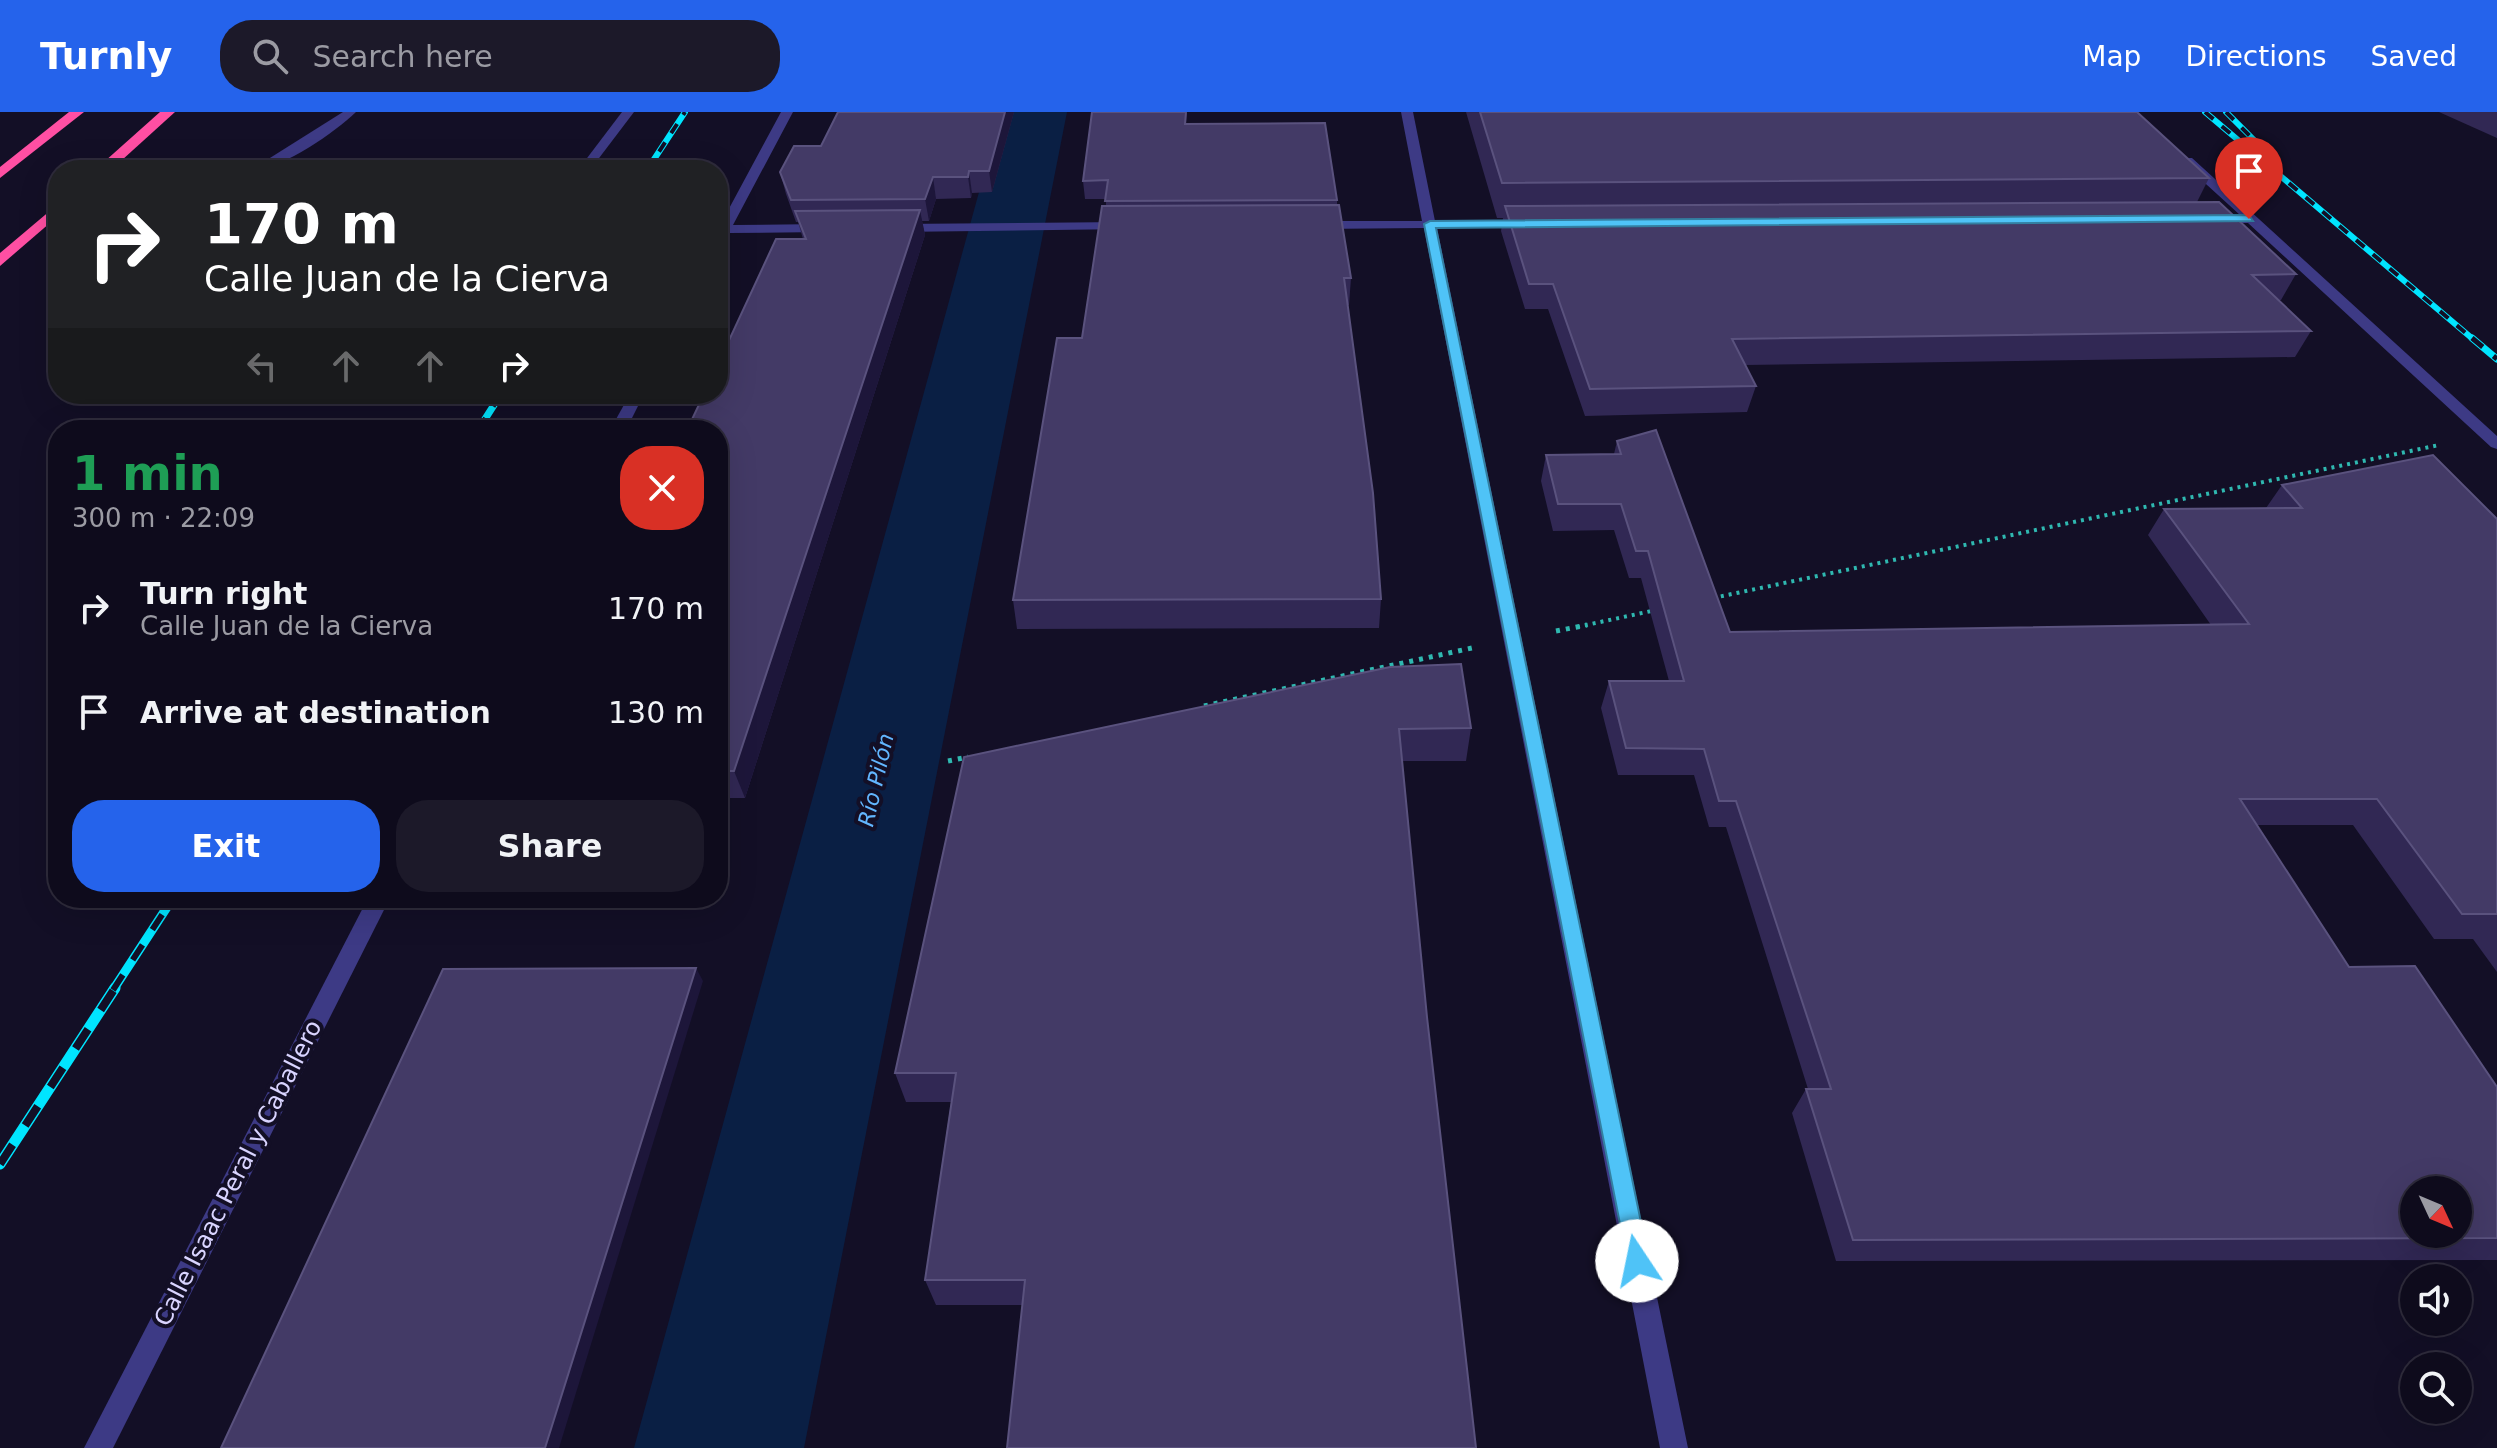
<!DOCTYPE html>
<html lang="en">
<head>
<meta charset="utf-8">
<style>
	body { margin:0; font-family:"DejaVu Sans",sans-serif; background:#1c1929; color:#f1f3f6; height:100vh; display:flex; flex-direction:column; font-size:30px; white-space:nowrap }
	* { box-sizing:border-box; margin:0 }
	p { font-size:26px; color:#9b9ba3 }
	.icon { flex:none; width:44px; height:44px; fill:none; stroke:currentColor; stroke-width:2; stroke-linecap:round; stroke-linejoin:round }
	.map { position:relative; flex:1; overflow:hidden }
	.drawer { position:absolute; left:48px; top:308px; width:680px; height:488px; display:flex; flex-direction:column; background:#0e0b1c; border-radius:32px; box-shadow:0 8px 32px #0002,0 0 0 2px #2e2b3b }
	.drawer>* { flex:none }
	.banner { position:absolute; left:48px; top:48px; width:680px; height:244px; border-radius:32px; box-shadow:0 8px 32px #0002,0 0 0 2px #2e2b3b; background:#202124; color:#fff; overflow:hidden }
	.needle { width:52px; rotate:134deg }
	.buttons { position:absolute; left:2400px; top:1064px; display:grid; gap:16px }
	.buttons a { display:grid; place-items:center; width:72px; height:72px; border-radius:50%; background:#0e0b1c; box-shadow:0 8px 32px #0002,0 0 0 2px #2e2b3b; font-size:40px }
	.pin { position:absolute; display:grid; place-items:center; width:68px; height:68px; color:#fff; margin:-82px -34px; border-radius:50% 50% 50% 0; rotate:-45deg; box-shadow:0 0 8px #0007 }
	.pin .icon { rotate:45deg }
	.me { position:absolute; width:88px; margin:-44px; rotate:349deg; stroke-linejoin:round; filter:drop-shadow(0 0 6px #0008) }
	.turn { display:flex; align-items:center; gap:28px; height:168px; padding:0 24px; font-size:36px }
	.turn .icon { width:104px; height:104px; stroke-width:2.5 }
	.turn b { display:block; font-size:56px; line-height:68px }
	.lanes { display:flex; align-items:center; height:76px; padding:0 24px; background:#0003; justify-content:center; gap:40px; direction:ltr }
	.lanes .off { opacity:.35 }
	.round { display:grid; place-items:center; flex:none; width:84px; height:84px; border-radius:32px; background:#1c1929 }
	.overview { display:flex; align-items:center; justify-content:space-between; height:136px; padding:0 24px }
	h1 { font-size:48px; font-weight:600; line-height:60px; color:#1e9e55 }
	.cta { display:flex; gap:16px; margin-top:auto; padding:16px 24px }
	.cta a { flex:1; height:92px; border-radius:32px; background:#2563eb; color:#fff; font-size:32px; font-weight:600; line-height:92px; text-align:center }
	.cta a+a { background:#1c1929; color:#f1f3f6 }
	ul { padding:0; list-style:none }
	li { display:flex; align-items:center; gap:24px; height:104px; padding:0 24px }
	li div { flex:1 }
	li b { display:block; font-size:30px }
	li em { font-style:normal }
	header { display:flex; align-items:center; gap:48px; box-sizing:border-box; height:112px; padding:0 40px; background:#2563eb; color:#fff }
	header strong { font-size:38px }
	nav { display:flex; gap:44px; margin-inline-start:auto; font-size:28px }
	.search { width:560px; height:72px; background:#1c1929; display:flex; align-items:center; gap:20px; box-sizing:border-box; padding:0 28px; border-radius:32px; color:#9b9ba3; font-size:30px }
	.map>svg:first-child { display:block }
</style>
</head>
<body>
<header>
<strong>Turnly</strong>
<div class="search"><svg class="icon" aria-label="search" viewBox="0 0 24 24"><circle cx="10" cy="10" r="6"/><path d="M15 15l6 6"/></svg>Search here</div>
<nav><a>Map</a><a>Directions</a><a>Saved</a></nav>
</header>
<div class="map">
<svg width="2497" height="1336" viewBox="0 0 2497 1336">
	<rect width="100%" height="100%" fill="#130f26"/>
	<g fill="none" stroke-linecap="round" stroke-linejoin="round">
		<polygon fill="#0a1f44" fill-rule="evenodd" points="1001,0 1067,0 804,1336 634,1336"/>
		<g stroke="#2fb8b0" stroke-width="4" stroke-dasharray="3 5" stroke-linecap="butt">
			<polyline points="1713,486 2439,333"/>
			<polyline points="1577,515 1656,498"/>
		</g>
		<g stroke="#2fb8b0" stroke-width="5" stroke-dasharray="4 6" stroke-linecap="butt">
			<polyline points="1556,519 1587,513"/>
			<polyline points="1204,594 1472,536"/>
			<polyline points="948,649 968,645"/>
		</g>
		<g fill="#3d3a85" fill-rule="evenodd">
			<path d="M343,0H356C334,21 281,58 251,58Z"/>
			<polygon points="622,0 634,0 590,58 578,58"/>
			<polygon points="781,0 793,0 733,113 825,112 831,116 825,120 729,121 725,128 718,128 718,117"/>
			<polygon points="1401,0 1413,0 1435,109 1529,108 1535,112 1529,116 1437,116 1688,1336 1660,1336 1424,116 1317,117 1311,113 1317,109 1422,109"/>
			<polygon points="2184,46 2192,46 2497,324 2497,337 2491,335 2248,111 2209,111 2207,108 2213,104 2240,103 2184,52"/>
			<polygon points="1125,110 1129,111 1129,117 897,120 891,116 897,112"/>
			<polygon points="630,282 644,282 626,318 610,318"/>
			<polygon points="368,786 390,786 113,1336 84,1336"/>
		</g>
		<g fill="#ff4fa3" fill-rule="evenodd">
			<polygon points="69,0 84,0 0,66 0,55"/>
			<polygon points="160,0 175,0 111,58 95,58"/>
			<polygon points="58,92 58,104 0,154 0,141"/>
		</g>
		<g stroke="#00e5ff" stroke-width="6">
			<g id="rail-far3">
				<polyline points="2205,0 2474,228"/>
				<polyline points="2226,0 2257,31"/>
				<polyline points="647,58 685,0"/>
			</g>
		</g>
		<g stroke="#00e5ff" stroke-width="7">
			<g id="rail-far2">
				<polyline points="2472,226 2497,247"/>
				<polyline points="478,318 501,282"/>
			</g>
		</g>
		<g stroke="#00e5ff" stroke-width="9">
			<polyline id="rail-far1" points="113,878 173,786"/>
		</g>
		<g stroke="#00e5ff" stroke-width="11">
			<polyline id="rail" points="0,1052 115,876"/>
		</g>
		<use href="#rail-far3" stroke="#130f26" stroke-width="4" stroke-dasharray="11" stroke-linecap="butt"/>
		<use href="#rail-far2" stroke="#130f26" stroke-width="5" stroke-dasharray="14" stroke-linecap="butt"/>
		<use href="#rail-far1" stroke="#130f26" stroke-width="6" stroke-dasharray="18" stroke-linecap="butt"/>
		<use href="#rail" stroke="#130f26" stroke-width="8" stroke-dasharray="23" stroke-linecap="butt"/>
	</g>
	<g fill="#312854">
		<polygon points="838,0 1014,0 992,80 972,81 971,86 936,87 929,109 922,109 925,123 745,686 718,686 718,318 803,127 798,110 796,110 786,82 780,60 821,34"/>
		<polygon points="1092,0 1187,0 1186,12 1337,88 1337,93 1351,166 1349,193 1348,193 1381,487 1379,516 1017,517 1013,488 1082,226 1106,94 1106,87 1085,87 1083,69"/>
		<polygon points="1466,0 2137,0 2209,66 2197,90 2296,162 2281,188 2278,188 2311,219 2295,245 1745,253 1756,274 1747,300 1585,304 1548,197 1525,197 1501,119 1503,106 1497,106"/>
		<polygon points="2439,0 2497,0 2497,26"/>
		<polygon points="1617,329 1730,520 2211,513 2148,423 2164,397 2266,396 2282,373 2497,407 2497,860 2473,827 2434,827 2353,713 2257,713 2349,855 2497,975 2497,1148 1836,1149 1792,1001 1806,977 1808,977 1726,715 1709,715 1694,663 1618,663 1601,596 1609,569 1669,569 1641,466 1629,466 1614,418 1553,419 1541,369 1546,343 1614,342"/>
		<polygon points="1390,555 1471,616 1466,649 1402,649 1427,905 1023,1193 936,1193 925,1168 951,990 906,990 895,961"/>
	</g>
	<g fill="#1d163a">
		<polygon points="1005,0 1014,0 992,80 989,59"/>
		<polygon points="969,59 972,81 971,86 968,65"/>
		<polygon points="933,65 936,87 929,109 925,87"/>
		<polygon points="920,98 925,123 745,686 734,659"/>
		<polygon points="696,856 703,869 559,1336 545,1336"/>
	</g>
	<g fill="#433a66" stroke="#5a527e" stroke-width="2" fill-rule="evenodd">
		<polygon points="838,0 1005,0 989,59 969,59 968,65 933,65 925,87 791,88 780,60 794,34 821,34"/>
		<polygon points="1092,0 1186,0 1185,12 1325,11 1337,88 1105,89 1108,68 1083,69"/>
		<polygon points="1480,0 2137,0 2209,66 1502,71"/>
		<polygon points="2219,90 2296,162 2252,163 2311,219 1732,227 1756,274 1590,277 1553,172 1529,172 1505,94"/>
		<polygon points="1339,93 1351,166 1344,166 1373,381 1381,487 1013,488 1057,226 1082,226 1102,94"/>
		<polygon points="920,98 734,659 718,659 718,318 687,318 704,282 718,282 718,252 776,127 806,127 795,99"/>
		<path d="M1656,318L1730,520L2249,512L2164,397L2302,396L2282,373L2433,343L2497,407V802H2462L2377,687H2240L2349,855L2415,854L2497,975V1126L1853,1128L1806,977H1831L1736,689H1719L1704,637L1626,636L1609,569H1684L1648,439H1636L1621,392H1558L1546,343L1621,342L1617,329ZM2414,1078H2458V1122H2414Z"/>
		<polygon points="1461,552 1471,616 1399,617 1427,905 1476,1336 1007,1336 1025,1168 925,1168 956,961 895,961 964,645 1390,555"/>
		<polygon points="696,856 545,1336 221,1336 443,857"/>
	</g>
	<polygon fill="#4fc3f7" stroke="#337fa1" stroke-width="2" points="2249,103 2253,109 1436,116 1649,1149 1645,1158 1637,1161 1629,1158 1424,112 1430,109"/>
	<g text-anchor="middle" dominant-baseline="central" stroke-width="8" stroke-linejoin="round" paint-order="stroke">
		<g font-size="22" font-style="italic" fill="#62b6ff" stroke="#130f26">
			<text transform="translate(876 668) rotate(-77)">Río Pilón</text>
		</g>
		<g font-size="24" fill="#d9d4ff" stroke="#130f26">
			<text transform="translate(238 1061) rotate(-63)">Calle Isaac Peral y Caballero</text>
		</g>
	</g>
</svg>
<div class="buttons">
<a><svg class="needle" viewBox="-14 -14 28 28"><path d="M0-13l5 13h-10z" fill="#e53935"/><path d="M0 13l5-13h-10z" fill="#9b9ba3"/></svg></a>
<a><svg class="icon" aria-label="sound" viewBox="0 0 24 24"><path d="M4 9h4l5-4v14l-5-4H4zM17 9q2 3 0 6"/></svg></a>
<a><svg class="icon" aria-label="search" viewBox="0 0 24 24"><circle cx="10" cy="10" r="6"/><path d="M15 15l6 6"/></svg></a>
</div>
<div class="pin" style="left:2249px;top:107px;background:#d93025"><svg class="icon" aria-label="arrive" viewBox="0 0 24 24"><path d="M6 21V4h12l-3 4 3 4H6"/></svg></div>
<svg class="me" style="left:1637px;top:1149px" viewBox="-20 -20 40 40"><circle r="19" fill="#fff"/><path d="M0-13L10 11 0 6-10 11z" fill="#4fc3f7"/></svg>
<div class="banner">
<div class="turn"><svg class="icon" aria-label="right" viewBox="0 0 24 24"><path d="M7 20v-9h11M14 6l5 5-5 5"/></svg><div><b>170 m</b>Calle Juan de la Cierva</div></div>
<div class="lanes"><svg class="icon off" aria-label="left" viewBox="0 0 24 24"><path d="M17 20v-9H6M10 6l-5 5 5 5"/></svg><svg class="icon off" aria-label="ahead" viewBox="0 0 24 24"><path d="M12 20V5M6 11l6-6 6 6"/></svg><svg class="icon off" aria-label="ahead" viewBox="0 0 24 24"><path d="M12 20V5M6 11l6-6 6 6"/></svg><svg class="icon" aria-label="right" viewBox="0 0 24 24"><path d="M7 20v-9h11M14 6l5 5-5 5"/></svg></div>
</div>
<section class="drawer">
<div class="overview"><div><h1>1 min</h1><p>300 m · 22:09</p></div><a class="round" style="background:#d93025;color:#fff"><svg class="icon" aria-label="close" viewBox="0 0 24 24"><path d="M6 6l12 12M18 6L6 18"/></svg></a></div>
<ul>
<li><svg class="icon" aria-label="right" viewBox="0 0 24 24"><path d="M7 20v-9h11M14 6l5 5-5 5"/></svg><div><b>Turn right</b><p>Calle Juan de la Cierva</p></div><em>170 m</em></li>
<li><svg class="icon" aria-label="arrive" viewBox="0 0 24 24"><path d="M6 21V4h12l-3 4 3 4H6"/></svg><div><b>Arrive at destination</b></div><em>130 m</em></li>
</ul>
<div class="cta"><a>Exit</a><a>Share</a></div>
</section>
</div>
</body>
</html>
